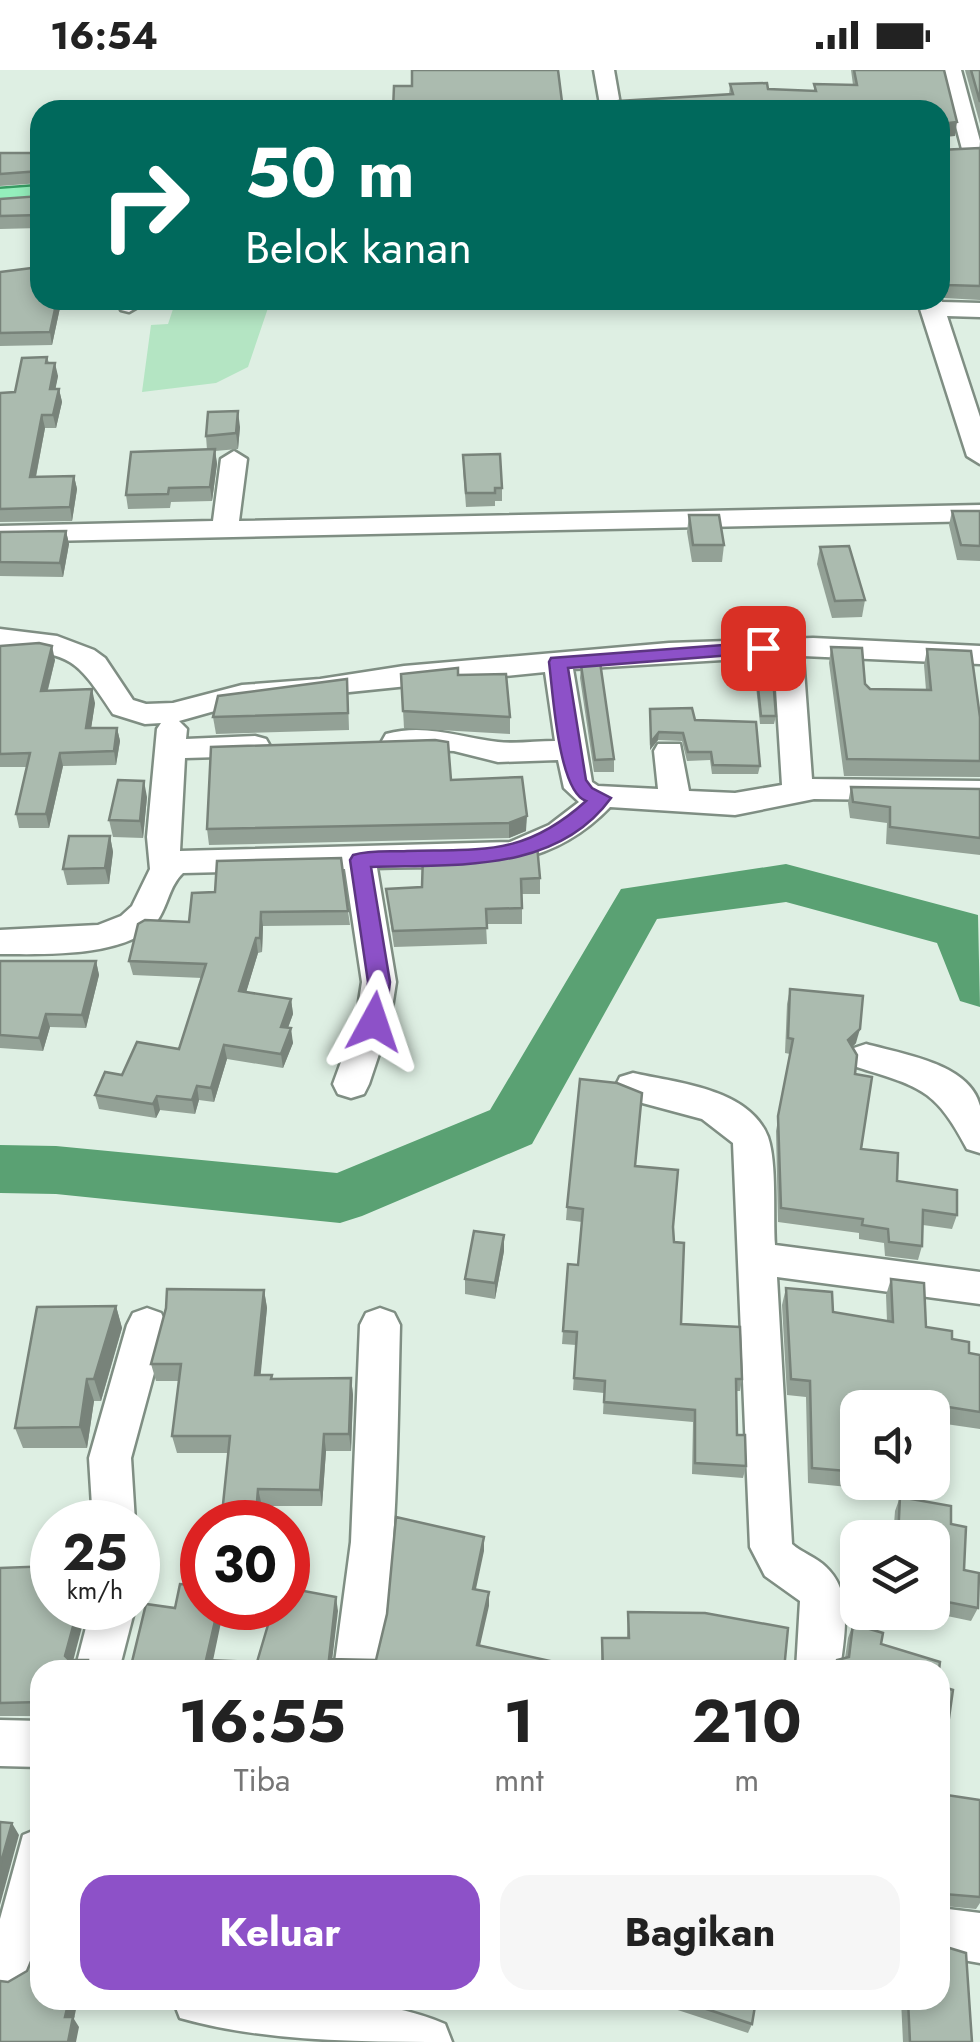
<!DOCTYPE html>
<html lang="id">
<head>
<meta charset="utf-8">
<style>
	body { margin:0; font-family:Jost,sans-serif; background:#f6f6f6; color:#222; height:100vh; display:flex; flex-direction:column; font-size:38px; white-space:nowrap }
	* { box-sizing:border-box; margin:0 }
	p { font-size:32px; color:#767676 }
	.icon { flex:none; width:55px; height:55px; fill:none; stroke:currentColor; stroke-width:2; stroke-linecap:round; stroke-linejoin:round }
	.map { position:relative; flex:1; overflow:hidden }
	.details { position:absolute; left:30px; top:1590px; width:920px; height:350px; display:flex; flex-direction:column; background:#fff; border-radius:30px; box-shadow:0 5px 15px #0003 }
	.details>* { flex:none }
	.hud { position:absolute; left:30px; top:30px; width:920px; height:210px; border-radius:30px; box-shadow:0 5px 15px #0003; background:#00695c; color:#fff; overflow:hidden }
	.fabs { position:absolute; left:840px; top:1320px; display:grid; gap:20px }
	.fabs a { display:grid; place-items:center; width:110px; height:110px; border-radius:20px; background:#fff; box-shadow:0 5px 15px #0003; font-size:50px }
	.speed { position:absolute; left:30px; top:1430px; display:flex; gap:20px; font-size:50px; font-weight:700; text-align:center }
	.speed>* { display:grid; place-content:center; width:130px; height:130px; border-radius:50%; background:#fff; box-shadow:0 5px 15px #0003; line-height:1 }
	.speed small { font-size:25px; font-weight:400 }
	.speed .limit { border:15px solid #d22; background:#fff; color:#111 }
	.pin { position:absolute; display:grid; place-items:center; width:85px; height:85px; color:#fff; margin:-42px; border-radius:20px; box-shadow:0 5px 15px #0006 }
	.me { position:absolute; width:110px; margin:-55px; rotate:5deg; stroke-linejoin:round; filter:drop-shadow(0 0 8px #0008) }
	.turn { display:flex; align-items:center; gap:35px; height:210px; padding:0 50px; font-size:45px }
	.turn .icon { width:130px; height:130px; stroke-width:2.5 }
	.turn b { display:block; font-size:70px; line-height:85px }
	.eta { display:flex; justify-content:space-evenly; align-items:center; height:170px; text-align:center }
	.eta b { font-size:60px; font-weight:700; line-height:70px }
	.primary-button { display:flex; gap:20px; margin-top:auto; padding:20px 50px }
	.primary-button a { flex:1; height:115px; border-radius:30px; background:#8d51c8; color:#fff; font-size:40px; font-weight:700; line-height:115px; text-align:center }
	.primary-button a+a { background:#f6f6f6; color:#222 }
	.status { display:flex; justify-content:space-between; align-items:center; height:70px; padding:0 50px; background:#fff; direction:ltr }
	.status svg { height:28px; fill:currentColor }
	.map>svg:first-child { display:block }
</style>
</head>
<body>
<div class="status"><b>16:54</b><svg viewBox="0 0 49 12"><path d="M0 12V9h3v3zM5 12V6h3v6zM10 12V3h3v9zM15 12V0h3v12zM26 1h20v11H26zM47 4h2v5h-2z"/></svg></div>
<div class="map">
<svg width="980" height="1972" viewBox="0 0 980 1972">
	<rect width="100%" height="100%" fill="#deefe3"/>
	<polygon fill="#b4e5c3" points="268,238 248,297 216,313 142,322 151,255 168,254 173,239"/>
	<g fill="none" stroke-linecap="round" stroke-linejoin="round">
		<polygon fill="#5aa173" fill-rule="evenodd" points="786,794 978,845 980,937 960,931 937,873 786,832 657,849 532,1074 362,1146 340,1153 56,1124 0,1123 0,1075 56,1076 337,1103 490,1040 621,819"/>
		<g stroke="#7f8e83" stroke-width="5">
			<g id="street">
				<polygon points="594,0 614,0 621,40 601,40"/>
				<polygon points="941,0 961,0 980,71 979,83 972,85 962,79"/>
				<polygon points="940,228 942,232 980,233 980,247 947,246 980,347 980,394 967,386 920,239 919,230"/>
				<polygon points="118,230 140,230 141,235 129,242 121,240"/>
				<polygon points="234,381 247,389 239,451 980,435 980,451 0,472 0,456 213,451 221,389"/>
				<path d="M0,559L57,566L94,580L105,588L133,630L146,634L173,633L242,615L320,609L404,596L669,573L813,568L980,576V594L803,586L812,709L980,711V731L814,729L735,745L610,737C543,807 466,795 377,798L396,912L390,951L369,1014L364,1024L351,1028L338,1024L333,1014L356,951L362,912L345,799L183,803C169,816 168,836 157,851C128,888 43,884 0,884V860L98,855L121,846L132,836L150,799L147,767L157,659L161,653L145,654L113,644C73,583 71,586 0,577ZM774,587L782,715L735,723L689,721L680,674H658L654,681L658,719L598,716L592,712L573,599ZM545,602L555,671C537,671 516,674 498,672C460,668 427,653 386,664L382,671L386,678L454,681L498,692L558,690L564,718L579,732L549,755L510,772L180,781L185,688L255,686L266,683L270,676L266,669L255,666L186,669L187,659L179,651L243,633Z"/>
				<path d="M866,974C901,984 970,993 980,1036C980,1050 980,1069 980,1083L967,1079C934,1016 918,1017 854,996L848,987L854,978Z"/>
				<path d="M633,1003C676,1013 749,1018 768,1067C777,1093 773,1145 775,1175L980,1202V1234L777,1207L792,1474C802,1483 816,1487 826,1497C854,1523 844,1567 840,1600H796L800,1531L765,1506L750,1477L733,1073L702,1049L620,1027L615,1017L620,1007Z"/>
				<polygon points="147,1238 161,1243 167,1255 131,1388 135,1452 93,1452 89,1388 127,1255 133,1243"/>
				<path d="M380,1238L394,1243L400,1255C397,1371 398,1486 378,1600H334L351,1472L360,1255L366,1243Z"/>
				<polygon points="91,1538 135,1538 119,1600 75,1600"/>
				<polygon points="0,1650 40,1651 40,1697 0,1696"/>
				<polygon points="40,1758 40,1887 31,1910 14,1918 0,1912 0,1849 23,1765"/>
				<polygon points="940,1838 980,1843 980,1893 940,1886"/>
				<path d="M173,1930C262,1930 361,1919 445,1954L452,1972C363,1972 264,1972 180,1948Z"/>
			</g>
		</g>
		<g stroke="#379c63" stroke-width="5">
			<polygon id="primary" points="40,116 40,136 0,139 0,119"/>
		</g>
		<use href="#street" fill="#fff" fill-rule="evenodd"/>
		<use href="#primary" fill="#94efbc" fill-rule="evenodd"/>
	</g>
	<g fill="#93a196">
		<polygon points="851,0 944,0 955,66 940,67 940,40 618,40 619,31 729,25 730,14 768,19 814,21 814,14 853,15"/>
		<polygon points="965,0 980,0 980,54"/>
		<polygon points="980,78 980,230 944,228 940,220 940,80"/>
		<polygon points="0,83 40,83 40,113 0,116"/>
		<polygon points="40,126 40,158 0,159 0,129"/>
		<polygon points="0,202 40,230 116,230 115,232 61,233 52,275 0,276"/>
		<polygon points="142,230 231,230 230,234 144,237"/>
		<polygon points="47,287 49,293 58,306 55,319 59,319 62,332 56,358 45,358 36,407 74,406 77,419 72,451 0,452 0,323 15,322"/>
		<polygon points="240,357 238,379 215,381 217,394 212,431 171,432 170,438 128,439 126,425 207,380 206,366"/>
		<polygon points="463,398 502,418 502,431 495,431 495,436 466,437"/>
		<polygon points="952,441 980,441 980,491 957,490 949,455"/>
		<polygon points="689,445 724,475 722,492 692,492 687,462"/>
		<polygon points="66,461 69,474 63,507 0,506 0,462"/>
		<polygon points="820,477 865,530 862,547 832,548 817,494"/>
		<polygon points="0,576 55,590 48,620 95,633 91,658 117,658 120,671 116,695 63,696 49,758 19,758 16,744 27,697 0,697"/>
		<polygon points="831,577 870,619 926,620 924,595 927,579 980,647 980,707 844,706 829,593"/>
		<polygon points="581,595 614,689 614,702 594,702 580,608"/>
		<polygon points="401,604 458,605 510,647 510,664 404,658"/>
		<polygon points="757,608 776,646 774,654 760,654 756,616"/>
		<polygon points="348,626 349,660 216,664 213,647"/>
		<polygon points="650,639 695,650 760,696 758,704 712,704 710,690 687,691 682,671 658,670 650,680"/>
		<polygon points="451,710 526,761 509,768 209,775 207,759"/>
		<polygon points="851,717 980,719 980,785 886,774 887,753 850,748 848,733"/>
		<polygon points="147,727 143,768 113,767 109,750"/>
		<polygon points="110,766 113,782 109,814 67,815 63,799"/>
		<polygon points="423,785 540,808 540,824 522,824 522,854 486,854 487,874 394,877 386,819 422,817"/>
		<polygon points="192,823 348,841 350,855 263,856 262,882 258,883 246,922 291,929 293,944 288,958 293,973 283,998 227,989 214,1032 199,1030 195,1044 160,1040 156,1048 99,1039 95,1025 122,1005 179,979 202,908 133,905 129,891 189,852"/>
		<polygon points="0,891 96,891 99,905 86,958 50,957 43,981 0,978"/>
		<polygon points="790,919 856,973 852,977 861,1079 897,1111 957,1145 952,1159 923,1155 922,1176 918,1190 885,1186 884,1173 859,1169 859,1163 778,1152 776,1061 790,984 785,983 787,934"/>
		<polygon points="635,1096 673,1157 681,1254 742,1309 740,1321 736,1321 737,1365 746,1396 743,1408 692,1404 693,1352 603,1344 604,1323 573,1320 576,1275 562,1274 568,1194 578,1195 582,1152 566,1150 567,1137"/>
		<polygon points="504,1165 504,1181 495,1229 465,1224 465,1209"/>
		<polygon points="891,1209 926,1257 952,1269 969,1283 980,1285 980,1359 932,1352 932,1338 858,1338 858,1412 880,1412 878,1420 808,1413 806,1327 787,1325 782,1235 786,1218 833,1242 887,1251 886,1225"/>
		<polygon points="264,1220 267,1238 260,1305 272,1309 351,1308 353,1325 351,1381 326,1381 322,1436 262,1436 260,1452 224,1452 222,1444 228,1383 177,1383 172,1366 179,1311 156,1311 151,1294 166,1238"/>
		<polygon points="116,1236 122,1258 101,1331 94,1331 87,1378 23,1378 15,1358"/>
		<polygon points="900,1427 951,1454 964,1500 978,1538 971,1551 928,1542 932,1542 932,1468 893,1468 895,1441"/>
		<polygon points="0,1498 74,1590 88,1590 92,1600 40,1600 40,1646 0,1646"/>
		<polygon points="628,1542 784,1600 601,1600 602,1568 627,1568"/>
		<polygon points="853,1554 881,1574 939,1600 833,1600 837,1590 845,1588 848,1568"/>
		<polygon points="940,1724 980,1730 980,1833 976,1839 944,1836 943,1876 972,1972 903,1972 901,1930 940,1930"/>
		<polygon points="647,1930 756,1930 752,1954 748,1963"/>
	</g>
	<g fill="#78837a">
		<polygon points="957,52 955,66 940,67 940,54"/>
		<polygon points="57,230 60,230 61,233 52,275 50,262"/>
		<polygon points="55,293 58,306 53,332 50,319"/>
		<polygon points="59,319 62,332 56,358 53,345"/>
		<polygon points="238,341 240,357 238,379 236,363"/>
		<polygon points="42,345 45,358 33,421 30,407"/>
		<polygon points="215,379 217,394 212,431 210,417"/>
		<polygon points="74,406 77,419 72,451 70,437"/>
		<polygon points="66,461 69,474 63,507 60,493"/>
		<polygon points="52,576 55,590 44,634 41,621"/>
		<polygon points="92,619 95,633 89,672 86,658"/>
		<polygon points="117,658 120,671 116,695 114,681"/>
		<polygon points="659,662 658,670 650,680 651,672"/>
		<polygon points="60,683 63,696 49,758 46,744"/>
		<polygon points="144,711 147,727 143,768 140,751"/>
		<polygon points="527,746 526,761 509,768 509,753"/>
		<polygon points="110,766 113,782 109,814 105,798"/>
		<polygon points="261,842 263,856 262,882 260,868"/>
		<polygon points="256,868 258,883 242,936 239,921"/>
		<polygon points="96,891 99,905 86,958 82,945"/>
		<polygon points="291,929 293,944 283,971 281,957"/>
		<polygon points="46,944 50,957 43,981 39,968"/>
		<polygon points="291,958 293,973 283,998 281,984"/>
		<polygon points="860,959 856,973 845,985 848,970"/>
		<polygon points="224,975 227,989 214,1032 211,1018"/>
		<polygon points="197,1016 199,1030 195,1044 192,1030"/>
		<polygon points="157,1026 160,1040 156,1048 153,1034"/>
		<polygon points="504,1165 504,1181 495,1229 495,1213"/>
		<polygon points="264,1220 267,1238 259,1322 255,1305"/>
		<polygon points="116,1236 122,1258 101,1331 94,1309"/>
		<polygon points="351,1308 353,1325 351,1381 349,1364"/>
		<polygon points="87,1309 94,1331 87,1378 80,1357"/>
		<polygon points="324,1364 326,1381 322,1436 320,1420"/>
		<polygon points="258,1419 262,1436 260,1452 257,1452 256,1444"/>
		<polygon points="484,1467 484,1481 473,1533 473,1519"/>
		<polygon points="489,1522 489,1536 477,1589 477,1575"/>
		<polygon points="336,1527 338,1541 331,1600 329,1589"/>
		<polygon points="78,1538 87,1538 71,1599 65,1586"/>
		<polygon points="218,1538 224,1538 211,1600 206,1590"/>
		<polygon points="12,1753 19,1765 0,1835 0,1796"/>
		<polygon points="69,1930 78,1930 74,1949 79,1957 76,1972 68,1972 65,1947"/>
	</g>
	<g fill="#abbbaf" stroke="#78837a" stroke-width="2.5">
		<polygon points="412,0 558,0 563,40 393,40 394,16 412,16"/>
		<polygon points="854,0 944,0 957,52 940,54 940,40 620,40 619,31 733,24 730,14 767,13 768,19 816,21 814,14 857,15"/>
		<polygon points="971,0 980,0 980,32"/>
		<polygon points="980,78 980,216 947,215 940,201 940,80"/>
		<polygon points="0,83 40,83 40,101 0,104"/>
		<polygon points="40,126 40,145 0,146 0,129"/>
		<polygon points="40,197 40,230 57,230 50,262 0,263 0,202"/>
		<polygon points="47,287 46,293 55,293 50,319 59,319 53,345 42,345 30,407 74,406 70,437 0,439 0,323 15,322 22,288"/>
		<polygon points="238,341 236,363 206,366 208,342"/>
		<polygon points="215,379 210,417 169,418 168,424 126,425 131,382"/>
		<polygon points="500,384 502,418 495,418 495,423 466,423 463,385"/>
		<polygon points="952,441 980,441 980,476 961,475"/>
		<polygon points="689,445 719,445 724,475 693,475"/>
		<polygon points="66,461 60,493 0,492 0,462"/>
		<polygon points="849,476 865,530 835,531 820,477"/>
		<polygon points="39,573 52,576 41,621 92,619 86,658 117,658 114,681 60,683 46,744 16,744 30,683 0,684 0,576"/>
		<polygon points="831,577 862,578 865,614 870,619 931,620 927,579 971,581 980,647 980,691 847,689"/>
		<polygon points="600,592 614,689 595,690 581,595"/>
		<polygon points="458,598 458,605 506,604 510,647 403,641 401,604"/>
		<polygon points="757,608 773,608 776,646 761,646"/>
		<polygon points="347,609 348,643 213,647 218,626"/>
		<polygon points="692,638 695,650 756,652 760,696 713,695 711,682 688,682 683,663 659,662 651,672 650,639"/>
		<polygon points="435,670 448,672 451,710 522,707 527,746 509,753 207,759 211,677"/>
		<polygon points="118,710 144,711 140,751 109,750"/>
		<polygon points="851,717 980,719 980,768 890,757 890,737 853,732"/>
		<polygon points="69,766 110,766 105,798 63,799"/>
		<polygon points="537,775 540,808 521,809 522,838 486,839 487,858 393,861 386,819 422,817 423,785 472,784"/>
		<polygon points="341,788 348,841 261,842 260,868 256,868 239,921 291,929 281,957 291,958 281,984 224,975 211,1018 197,1016 192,1030 157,1026 153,1034 95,1025 105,1002 122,1005 137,972 179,979 206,894 129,891 138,854 145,850 189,852 192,823 215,822 217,791"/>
		<polygon points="0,891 96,891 82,945 46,944 39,968 0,965"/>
		<polygon points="790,919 863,926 860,959 848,970 857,985 855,1004 872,1007 861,1079 898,1083 897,1111 957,1120 957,1145 923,1140 922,1176 889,1172 888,1159 862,1155 863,1149 781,1138 778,1046 793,969 788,968"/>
		<polygon points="580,1009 617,1013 642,1023 635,1096 678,1100 673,1157 674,1172 684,1173 681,1254 740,1257 742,1309 736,1309 737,1365 745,1365 746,1396 695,1393 695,1340 604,1332 605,1311 574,1308 577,1262 563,1261 568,1194 578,1195 583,1139 567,1137"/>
		<polygon points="474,1161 504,1165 495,1213 465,1209"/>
		<polygon points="891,1209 924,1213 926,1257 952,1261 952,1269 969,1272 969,1283 980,1285 980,1342 891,1328 891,1338 858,1338 858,1402 812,1398 810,1311 791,1309 786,1218 832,1222 833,1242 893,1252"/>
		<polygon points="167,1219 264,1220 255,1305 272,1305 271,1309 351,1308 349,1364 324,1364 320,1420 258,1419 256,1444 222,1444 230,1366 172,1366 181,1294 151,1294 166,1238"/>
		<polygon points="116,1236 94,1309 87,1309 80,1357 15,1358 37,1237"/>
		<polygon points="900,1427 951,1436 951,1454 966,1457 964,1500 979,1503 978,1538 932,1529 932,1468 898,1468"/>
		<polygon points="396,1447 484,1467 473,1519 489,1522 477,1575 591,1600 130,1600 146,1534 175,1538 180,1514 202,1516 202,1538 218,1538 206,1590 257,1592 273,1538 288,1538 288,1518 336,1527 329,1589 376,1590 387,1544"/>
		<polygon points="52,1496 52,1538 78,1538 65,1586 69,1590 88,1590 87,1600 40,1600 40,1632 0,1633 0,1498"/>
		<polygon points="628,1542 705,1543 788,1558 784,1600 603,1600 602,1568 629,1568"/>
		<polygon points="853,1554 883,1563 881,1574 940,1592 939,1600 835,1600 837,1590 849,1587"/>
		<polygon points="940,1616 953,1620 940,1711"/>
		<polygon points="940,1724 980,1730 980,1827 945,1824 943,1876 966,1883 972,1972 910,1972 908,1930 940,1930"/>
		<polygon points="0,1752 12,1753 0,1796"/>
		<polygon points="37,1757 40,1757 40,1930 69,1930 65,1947 73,1947 68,1972 0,1972 0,1911 8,1912 27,1901 37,1877"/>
		<polygon points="679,1930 756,1930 752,1954"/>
	</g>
	<path fill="#8d51c8" stroke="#5c3582" stroke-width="2.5" d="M763,572L770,573V582L568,598L586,710L592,718L611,728C556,804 455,794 371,797L390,912L385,952L374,960L366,957L362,952L368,912L350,790L353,785C370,780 389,782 407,781C484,779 525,786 586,731C558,721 553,622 549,592L551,588Z"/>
</svg>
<div class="fabs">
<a><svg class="icon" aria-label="sound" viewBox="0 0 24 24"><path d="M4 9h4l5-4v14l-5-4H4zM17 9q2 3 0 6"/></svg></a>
<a><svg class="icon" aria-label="layers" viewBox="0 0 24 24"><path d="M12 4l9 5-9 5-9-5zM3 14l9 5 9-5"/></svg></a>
</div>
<div class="speed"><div>25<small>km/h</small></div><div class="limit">30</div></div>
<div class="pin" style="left:763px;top:578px;background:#d93025"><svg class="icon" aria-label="arrive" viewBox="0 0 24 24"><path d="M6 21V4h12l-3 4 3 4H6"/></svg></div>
<svg class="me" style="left:374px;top:952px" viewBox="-20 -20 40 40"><path d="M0-17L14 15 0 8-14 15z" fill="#8d51c8" stroke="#fff" stroke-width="4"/></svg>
<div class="hud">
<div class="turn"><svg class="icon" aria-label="right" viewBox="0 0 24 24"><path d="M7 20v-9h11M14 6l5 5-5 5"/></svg><div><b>50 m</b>Belok kanan</div></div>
</div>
<section class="details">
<div class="eta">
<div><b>16:55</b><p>Tiba</p></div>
<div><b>1</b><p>mnt</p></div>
<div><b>210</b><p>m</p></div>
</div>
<div class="primary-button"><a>Keluar</a><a>Bagikan</a></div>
</section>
</div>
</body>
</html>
